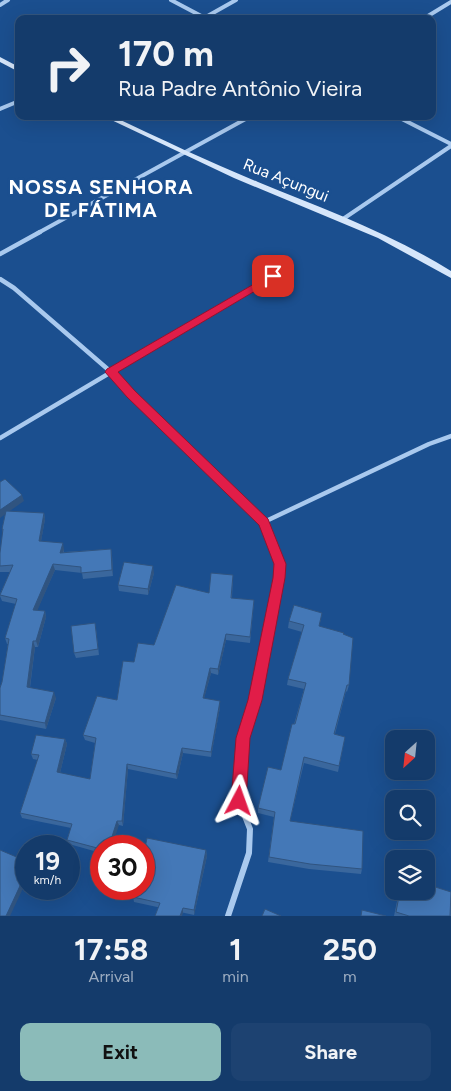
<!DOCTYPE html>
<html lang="en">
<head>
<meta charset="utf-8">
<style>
	body { margin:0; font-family:Figtree,sans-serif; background:#1d4271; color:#f1f3f6; height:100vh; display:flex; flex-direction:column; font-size:19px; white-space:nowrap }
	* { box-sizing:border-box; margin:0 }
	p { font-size:16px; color:#9dadc1 }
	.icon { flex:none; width:28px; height:28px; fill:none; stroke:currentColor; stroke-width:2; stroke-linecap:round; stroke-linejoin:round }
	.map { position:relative; height:916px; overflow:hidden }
	.drawer { display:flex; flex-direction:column; background:#143b6b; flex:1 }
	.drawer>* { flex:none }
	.guide { position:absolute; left:15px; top:15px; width:421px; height:105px; border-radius:10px; box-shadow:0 5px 20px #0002,0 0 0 1px #33557e; background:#143b6b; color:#f1f3f6; overflow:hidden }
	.needle { width:32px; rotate:207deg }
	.tools { position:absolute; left:385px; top:730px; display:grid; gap:10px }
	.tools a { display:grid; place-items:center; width:50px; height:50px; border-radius:10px; background:#143b6b; box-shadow:0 5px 20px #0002,0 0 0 1px #33557e; font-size:25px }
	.speed { position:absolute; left:15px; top:835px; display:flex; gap:10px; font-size:25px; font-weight:700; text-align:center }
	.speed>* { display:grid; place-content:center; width:65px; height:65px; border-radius:50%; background:#143b6b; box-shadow:0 5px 20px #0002,0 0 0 1px #33557e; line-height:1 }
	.speed small { font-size:12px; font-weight:400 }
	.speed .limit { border:8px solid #d22; background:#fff; color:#111 }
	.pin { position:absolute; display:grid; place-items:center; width:42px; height:42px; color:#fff; margin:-21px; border-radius:10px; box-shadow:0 2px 8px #0006 }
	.me { position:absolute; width:55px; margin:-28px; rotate:4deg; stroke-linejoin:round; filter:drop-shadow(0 0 4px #0008) }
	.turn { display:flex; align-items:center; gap:18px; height:105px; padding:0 20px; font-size:22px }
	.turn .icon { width:65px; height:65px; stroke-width:2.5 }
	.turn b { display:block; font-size:35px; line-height:42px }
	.eta { display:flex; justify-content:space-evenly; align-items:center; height:85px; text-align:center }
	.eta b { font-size:30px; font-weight:700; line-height:35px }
	.primary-button { display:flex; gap:10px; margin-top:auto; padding:10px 20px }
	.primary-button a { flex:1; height:58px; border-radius:10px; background:#8bbbb9; color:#111; font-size:20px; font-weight:700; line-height:58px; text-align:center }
	.primary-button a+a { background:#1d4271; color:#f1f3f6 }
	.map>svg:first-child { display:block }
</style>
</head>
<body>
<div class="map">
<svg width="451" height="916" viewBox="0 0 451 916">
	<rect width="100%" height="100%" fill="#1b4f8f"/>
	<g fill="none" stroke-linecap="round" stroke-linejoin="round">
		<g stroke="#a9c9ee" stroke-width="4">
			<polyline points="171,0 207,19"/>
			<polyline points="0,5 8,0"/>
			<polyline points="204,18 236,0"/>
			<polyline points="423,19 451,2"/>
			<polyline points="0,109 19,101"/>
			<polyline points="396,116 451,144"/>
			<polyline points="343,219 451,146"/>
			<polyline points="38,233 251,116"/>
		</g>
		<g stroke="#a9c9ee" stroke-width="4.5">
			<polyline points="0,254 40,232"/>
			<polyline points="0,279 14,288 111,372 131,394 264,522 268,532"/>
			<polyline points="0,438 273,276"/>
			<polyline points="264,522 429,444 451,436"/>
		</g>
		<polyline stroke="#a9c9ee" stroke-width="6" points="228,916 249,853 250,829 239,801 243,738 255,700 279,579 280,564 267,531"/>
		<g fill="#d6e6fa" fill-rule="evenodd">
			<polygon points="0,57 19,67 19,72 0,62"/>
			<path d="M103,116H112C161,139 209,162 258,182C324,209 390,233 451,271V278L378,238L234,178Z"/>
		</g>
	</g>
	<g fill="#3a679d">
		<polygon points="24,501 9,512 44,513 45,519 41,541 64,549 64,552 111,549 112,555 113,576 83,579 82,573 55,570 37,610 45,611 46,617 38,647 35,647 30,688 56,698 46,729 0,720 0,688 2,682 8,644 7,644 5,638 16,604 2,601 0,596 0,594 10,572 0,572 0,553 3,533 2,529 5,515"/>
		<polygon points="154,573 148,595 119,591 118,585"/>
		<polygon points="233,575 232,598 254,600 250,643 226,640 218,675 211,673 204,698 220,707 211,757 183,753 177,779 128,769 123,826 119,825 101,846 101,853 69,844 67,840 71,828 22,818 20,813 38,760 33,759 31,754 65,739 67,744 60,773 90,779 95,743 85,740 83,735 117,700 134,662 154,645 209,593"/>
		<polygon points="321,619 319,626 343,634 349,685 347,692 346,691 335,734 345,737 338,772 304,763 290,821 362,869 361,874 309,869 268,862 274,817 258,813 258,808 281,770 304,689 287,685 288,679 302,632 288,628 289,621"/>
		<polygon points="96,629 99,655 76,658 74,653"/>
		<polygon points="206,850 207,856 194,915 134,902 133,897"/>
		<polygon points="399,891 451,892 451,916 394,916"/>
	</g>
	<g fill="#305480">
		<polygon points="22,495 24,501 0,518 0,510"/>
		<polygon points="44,513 45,519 40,547 39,541"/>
		<polygon points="63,543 64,549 62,559 60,553"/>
		<polygon points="111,549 112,555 113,576 112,570"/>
		<polygon points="53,564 55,570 35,616 33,610"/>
		<polygon points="153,566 154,573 148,595 148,589"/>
		<polygon points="45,611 46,617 38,647 36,641"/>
		<polygon points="226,634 226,640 218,675 218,669"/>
		<polygon points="33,641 35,647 29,693 27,687"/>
		<polygon points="210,668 211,673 203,703 203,698"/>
		<polygon points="54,692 56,698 46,729 45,723"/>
		<polygon points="220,701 220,707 211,757 211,752"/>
		<polygon points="65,739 67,744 59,777 57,772"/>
		<polygon points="182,748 183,753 177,779 176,774"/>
		<polygon points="127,764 128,769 123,826 122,821"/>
		<polygon points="117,821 119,825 112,846 109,846"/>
		<polygon points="206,850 207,856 194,915 194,910"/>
		<polygon points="26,873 26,882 10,916 6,916"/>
		<polygon points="183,908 183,913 182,916 180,916"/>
	</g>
	<g fill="#4478b7" stroke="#305480">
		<polygon points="5,479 22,495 0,510 0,482"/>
		<polygon points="6,511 44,513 39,541 63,543 60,553 111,549 112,570 81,573 81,567 53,564 33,610 45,611 36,641 33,641 27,687 54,692 45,723 0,715 0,688 2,682 9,639 5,638 17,599 0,595 13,565 0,566 0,553 3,529 2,529"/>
		<polygon points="124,562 153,566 148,589 118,585"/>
		<polygon points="211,573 233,575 231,598 254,600 250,637 226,634 218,669 210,668 203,698 220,701 211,752 182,748 176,774 127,764 122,821 117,821 109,846 101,846 101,849 67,840 72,824 20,813 39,755 31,754 36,735 65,739 57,772 90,779 96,738 83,735 97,696 117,700 123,661 134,662 138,643 154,645 176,585 209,593"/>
		<polygon points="294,605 322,613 319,626 344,633 343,634 353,638 349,685 347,685 334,734 345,737 339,766 304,757 290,821 363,831 362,869 310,864 269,857 275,812 258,808 268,767 281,770 292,724 295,724 306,683 288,679 304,625 289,621"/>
		<polygon points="95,623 98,649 74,653 71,626"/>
		<polygon points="147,838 206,850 194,910 183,908 180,916 155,916 160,903 133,897 135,889 144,889 144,853"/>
		<polygon points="0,850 26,861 26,873 6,916 0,916"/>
		<polygon points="426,884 451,892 450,916 409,916 396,912 400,891 426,891"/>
		<polygon points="265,909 281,916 262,916"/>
		<polygon points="362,910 386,916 361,916"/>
	</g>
	<polygon fill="#e11d48" stroke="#92132f" points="273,273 277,274 277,278 118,372 135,391 268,519 286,564 285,578 262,700 250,738 246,801 244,806 239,809 234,806 231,801 236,738 248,700 273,578 274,564 259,525 127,397 105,372 107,369"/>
	<g text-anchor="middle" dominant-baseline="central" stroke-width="5" stroke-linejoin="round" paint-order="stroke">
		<g font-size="16" fill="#fff" stroke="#1b4f8f">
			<text transform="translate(286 180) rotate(22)">Rua Açungui</text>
		</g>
		<g font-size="20" font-weight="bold" letter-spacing="1" fill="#fff" stroke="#1b4f8f">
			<text x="101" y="187">NOSSA SENHORA<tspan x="101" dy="23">DE FÁTIMA</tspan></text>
		</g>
	</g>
</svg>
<div class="tools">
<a><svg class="needle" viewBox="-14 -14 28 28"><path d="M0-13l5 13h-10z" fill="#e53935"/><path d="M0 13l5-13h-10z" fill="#9dadc1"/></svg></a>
<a><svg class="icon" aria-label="search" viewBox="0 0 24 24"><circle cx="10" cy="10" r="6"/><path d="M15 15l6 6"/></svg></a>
<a><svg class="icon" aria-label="layers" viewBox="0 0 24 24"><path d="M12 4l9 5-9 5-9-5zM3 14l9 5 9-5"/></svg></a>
</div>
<div class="speed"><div>19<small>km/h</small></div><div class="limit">30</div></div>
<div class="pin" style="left:273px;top:276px;background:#d93025"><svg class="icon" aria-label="arrive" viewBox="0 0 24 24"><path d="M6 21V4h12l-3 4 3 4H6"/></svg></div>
<svg class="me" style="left:239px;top:801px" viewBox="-20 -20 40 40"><path d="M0-17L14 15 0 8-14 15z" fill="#e11d48" stroke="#fff" stroke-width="4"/></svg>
<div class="guide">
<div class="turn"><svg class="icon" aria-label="right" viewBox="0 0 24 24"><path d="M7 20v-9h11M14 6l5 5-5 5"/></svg><div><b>170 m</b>Rua Padre Antônio Vieira</div></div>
</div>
</div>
<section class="drawer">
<div class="eta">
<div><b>17:58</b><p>Arrival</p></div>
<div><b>1</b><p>min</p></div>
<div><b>250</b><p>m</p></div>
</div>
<div class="primary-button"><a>Exit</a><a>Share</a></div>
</section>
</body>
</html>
